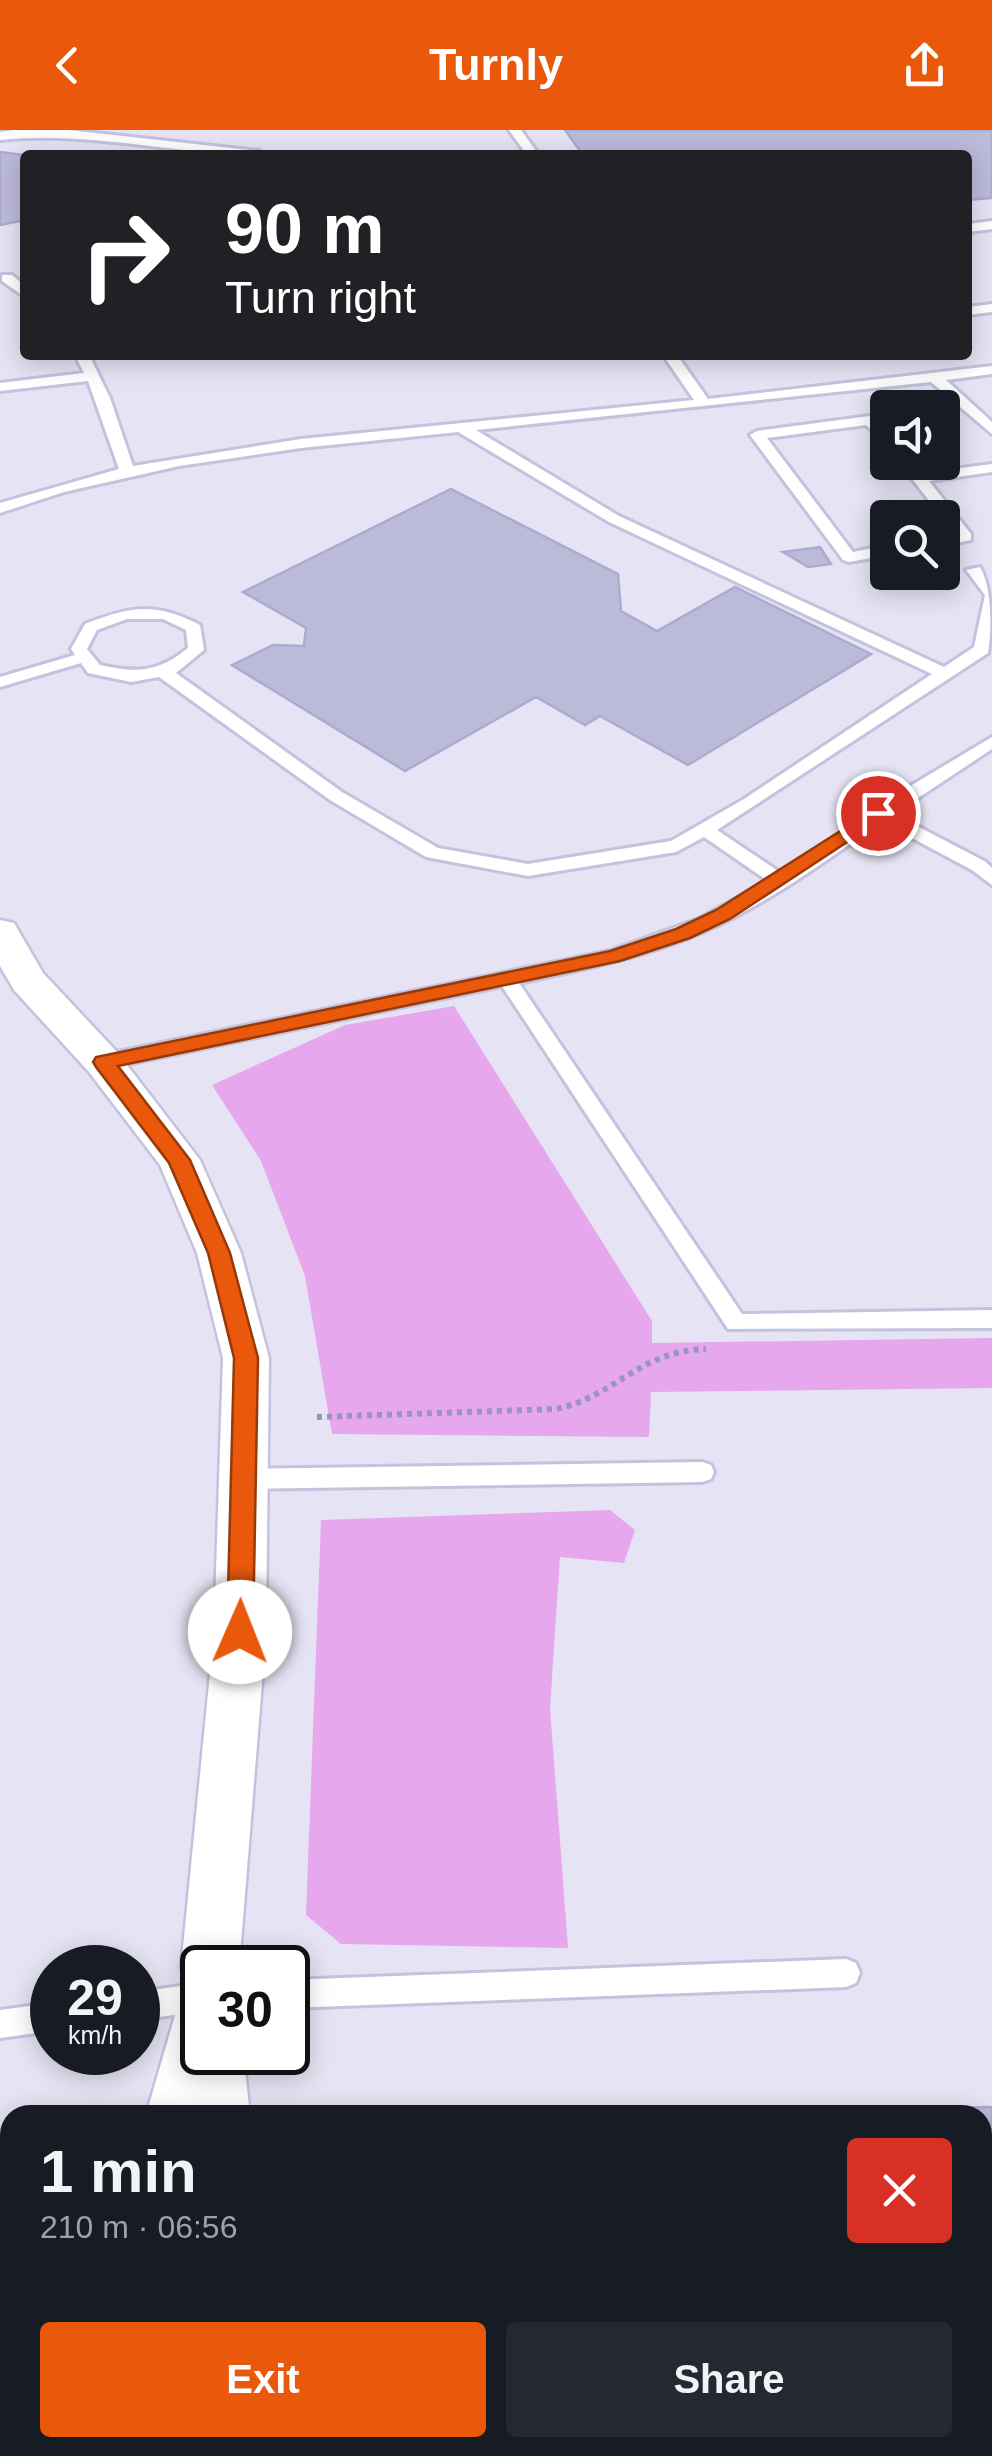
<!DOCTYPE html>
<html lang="en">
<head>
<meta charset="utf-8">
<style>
	body { margin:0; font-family:Arial,sans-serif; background:#242831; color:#f1f3f6; height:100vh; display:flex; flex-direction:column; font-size:38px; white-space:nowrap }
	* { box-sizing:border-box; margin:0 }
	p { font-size:32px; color:#9ea1a6 }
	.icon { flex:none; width:55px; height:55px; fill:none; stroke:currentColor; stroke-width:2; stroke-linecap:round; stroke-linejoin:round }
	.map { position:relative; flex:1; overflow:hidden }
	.drawer { position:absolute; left:0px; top:1975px; width:992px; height:352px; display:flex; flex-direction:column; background:#171b24; border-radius:30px 30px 0 0; box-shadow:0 5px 25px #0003 }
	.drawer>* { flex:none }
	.hud { position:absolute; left:20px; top:20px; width:952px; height:210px; border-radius:10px; box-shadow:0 5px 25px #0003; background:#202124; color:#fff; overflow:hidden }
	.tools { position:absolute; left:870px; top:260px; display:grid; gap:20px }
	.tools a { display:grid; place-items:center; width:90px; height:90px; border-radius:10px; background:#171b24; box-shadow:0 5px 25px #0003; font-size:50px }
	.speed { position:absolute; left:30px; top:1815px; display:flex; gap:20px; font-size:50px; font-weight:700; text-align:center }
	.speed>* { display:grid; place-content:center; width:130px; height:130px; border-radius:50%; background:#171b24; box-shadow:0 5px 25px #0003; line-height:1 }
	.speed small { font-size:25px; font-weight:400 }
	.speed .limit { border:5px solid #111; border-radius:15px; background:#fff; color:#111 }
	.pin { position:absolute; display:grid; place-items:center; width:85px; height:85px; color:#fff; margin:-42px; border:5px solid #fff; border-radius:50%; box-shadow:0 2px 10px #0007 }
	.me { position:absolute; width:110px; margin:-55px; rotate:1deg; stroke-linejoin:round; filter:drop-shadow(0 0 8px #0008) }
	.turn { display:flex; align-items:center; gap:35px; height:210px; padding:0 40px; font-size:45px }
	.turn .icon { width:130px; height:130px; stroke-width:2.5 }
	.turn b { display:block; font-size:70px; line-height:85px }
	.round { display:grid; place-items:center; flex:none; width:105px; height:105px; border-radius:10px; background:#242831 }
	.overview { display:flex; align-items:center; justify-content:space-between; height:170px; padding:0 40px }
	h1 { font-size:60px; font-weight:700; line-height:75px }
	.cta { display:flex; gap:20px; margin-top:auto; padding:20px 40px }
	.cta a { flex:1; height:115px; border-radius:10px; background:#ea580c; color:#fff; font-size:40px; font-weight:700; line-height:115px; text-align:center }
	.cta a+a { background:#242831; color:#f1f3f6 }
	header { display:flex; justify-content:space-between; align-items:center; height:130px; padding:0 40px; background:#ea580c; color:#fff; font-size:45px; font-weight:700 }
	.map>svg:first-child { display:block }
</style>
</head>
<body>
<header><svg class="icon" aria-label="back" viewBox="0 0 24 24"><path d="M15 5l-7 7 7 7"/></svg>Turnly<svg class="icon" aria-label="share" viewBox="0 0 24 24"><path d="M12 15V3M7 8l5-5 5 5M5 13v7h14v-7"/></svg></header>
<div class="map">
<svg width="992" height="2326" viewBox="0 0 992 2326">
	<rect width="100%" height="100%" fill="#e6e3f4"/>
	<g fill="#e6a7ed">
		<polygon points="454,876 652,1191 652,1213 992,1208 992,1258 651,1262 649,1307 332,1304 305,1146 261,1031 212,955 345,895"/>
		<polygon points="610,1380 635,1400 624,1433 560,1427 550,1578 568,1818 341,1814 306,1785 321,1390"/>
	</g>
	<g fill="#bcbad9" stroke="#adaad2" stroke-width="2.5">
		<polygon points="565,0 992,0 992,68 968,70 968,25 583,25"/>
		<polygon points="0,22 25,25 25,90 0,95"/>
		<polygon points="451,359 618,444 621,481 657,501 735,457 871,524 688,635 600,586 585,595 536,567 405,641 232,535 273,515 304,516 306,498 243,462"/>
		<polygon points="820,417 831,434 808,437 783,422"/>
		<polygon points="992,1977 992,2326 702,2326 695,2318 982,2318 982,1985 597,1983"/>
	</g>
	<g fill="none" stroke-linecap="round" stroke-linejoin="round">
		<g stroke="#c5c2de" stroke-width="6">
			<g id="lane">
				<path d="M14,0H68L259,21L265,25C178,25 84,0 0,10V2Z"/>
				<polygon points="509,0 521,0 539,25 527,25"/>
				<polygon points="992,91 992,99 968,102 968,94"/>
				<polygon points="2,145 12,145 25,156 25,167 2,151"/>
				<polygon points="992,174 992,182 968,185 968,177"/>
				<path d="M75,225H89L110,268L133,336L301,309L694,270L663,225H677L708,269L992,236V244L946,250L992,292V304L931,252L476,300L619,386L944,537L974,517L985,465L966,440L980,437C992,457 992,498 988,523L717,700L781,743L870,684L872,679L992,607V619L894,684L986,732L992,738V755L972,740L882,692C831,727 781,764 726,791C660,824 590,838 519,853L742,1184L992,1180V1198L728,1199L502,856L103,939L96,937L93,932L103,925L610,821L701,788L768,751L704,707L676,722L528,746L426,727L330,670L159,547L131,552L88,543L81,533L0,557V547L75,525L71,519L85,494C131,476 155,472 200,495L204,520L176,543L342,662L438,718L528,734L671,711L744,669L932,544L609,392L458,302L301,318L179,336L64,362L0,383V373L119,339L88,251L0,261V253L84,243ZM127,489H163L186,500L188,518C157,543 137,543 100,535L87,519L97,500Z"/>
				<polygon points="870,286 888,301 888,315 866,295 767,308 853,422 888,415 888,425 849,432 843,430 750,305 757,301"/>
				<polygon points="899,332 914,332 922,343 992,334 992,342 929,351 971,404 971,410 942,416 942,406 955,404"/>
				<polygon points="702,1332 711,1335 714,1342 711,1349 702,1352 243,1359 234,1356 231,1349 234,1342 243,1339"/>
				<polygon points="846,1829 856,1833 860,1843 856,1853 846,1857 288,1878 288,1850"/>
				<polygon points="202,1853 202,1881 138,1890 138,1862"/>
				<polygon points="52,1873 52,1901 0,1908 0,1880"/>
			</g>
		</g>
		<g stroke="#c5c2de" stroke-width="5">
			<g id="street">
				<polygon points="0,790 14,793 43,843 117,922 200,1030 241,1123 269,1228 266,1503 239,1838 202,1838 202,1922 243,1922 250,1985 146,1985 181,1865 196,1860 190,1857 181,1838 214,1503 223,1228 197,1123 160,1035 89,942 14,860 0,836"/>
				<rect x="79" y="2318" width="66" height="8"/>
				<polygon points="215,2318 281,2318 282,2326 216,2326"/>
			</g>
		</g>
		<path stroke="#9995c3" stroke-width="6" stroke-dasharray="5 5" stroke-linecap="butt" d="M317,1287L556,1279C615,1267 638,1221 706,1219"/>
		<use href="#lane" fill="#fff" fill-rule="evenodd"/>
		<use href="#street" fill="#fff" fill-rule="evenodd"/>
	</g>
	<polygon fill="#ea580c" stroke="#983908" stroke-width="2.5" points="878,677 885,679 885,687 730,789 690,808 620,831 118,936 190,1030 230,1123 258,1228 253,1502 249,1510 240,1513 231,1510 227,1502 234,1228 208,1123 169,1033 96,937 93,932 96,927 610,821 676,799 716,780"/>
</svg>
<div class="tools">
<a><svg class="icon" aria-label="sound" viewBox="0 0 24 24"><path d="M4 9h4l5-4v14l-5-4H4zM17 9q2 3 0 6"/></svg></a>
<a><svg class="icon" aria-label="search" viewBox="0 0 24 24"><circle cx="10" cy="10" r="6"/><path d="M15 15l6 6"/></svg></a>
</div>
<div class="speed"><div>29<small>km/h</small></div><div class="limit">30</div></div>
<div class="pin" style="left:878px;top:683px;background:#d93025"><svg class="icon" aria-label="arrive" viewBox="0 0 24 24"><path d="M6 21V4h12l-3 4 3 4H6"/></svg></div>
<svg class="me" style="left:240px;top:1502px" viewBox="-20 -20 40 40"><circle r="19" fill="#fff"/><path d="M0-13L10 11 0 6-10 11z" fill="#ea580c"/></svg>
<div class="hud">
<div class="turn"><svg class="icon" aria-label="right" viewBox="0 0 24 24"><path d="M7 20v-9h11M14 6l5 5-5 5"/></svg><div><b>90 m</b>Turn right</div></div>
</div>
<section class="drawer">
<div class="overview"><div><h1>1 min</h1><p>210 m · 06:56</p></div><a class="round" style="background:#d93025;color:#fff"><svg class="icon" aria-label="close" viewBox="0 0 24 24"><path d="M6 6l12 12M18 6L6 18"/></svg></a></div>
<div class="cta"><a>Exit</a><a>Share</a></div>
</section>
</div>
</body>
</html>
